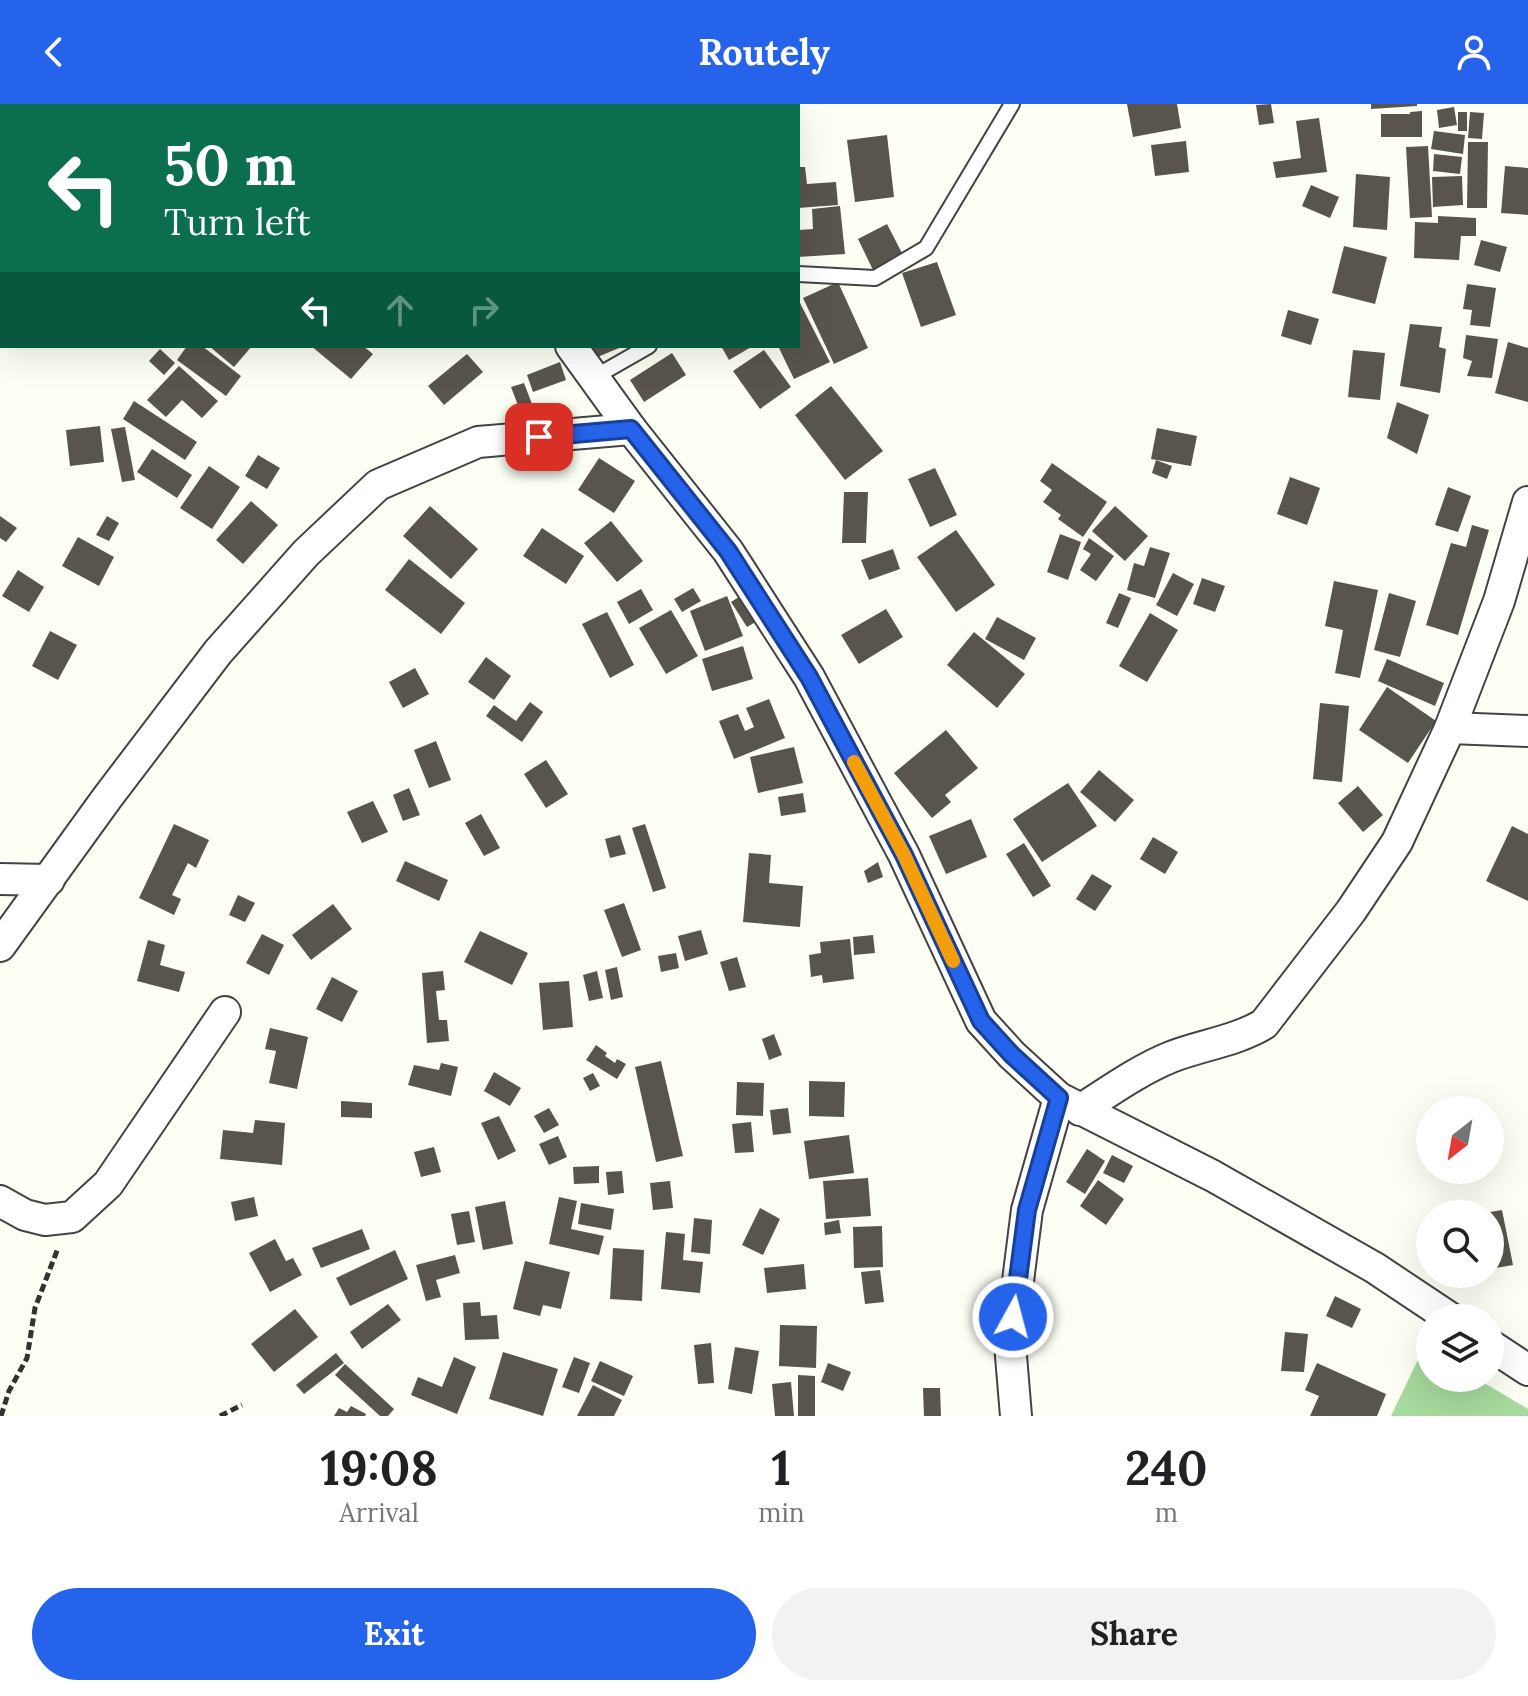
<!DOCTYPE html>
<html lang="en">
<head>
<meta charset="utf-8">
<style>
	body { margin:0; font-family:Lora,serif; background:#f2f2f2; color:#202124; height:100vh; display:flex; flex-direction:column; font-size:30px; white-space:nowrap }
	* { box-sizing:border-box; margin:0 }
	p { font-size:26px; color:#757577 }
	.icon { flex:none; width:44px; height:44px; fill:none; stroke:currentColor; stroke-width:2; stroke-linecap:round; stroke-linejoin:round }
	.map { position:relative; height:1312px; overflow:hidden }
	.sheet { display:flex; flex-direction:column; background:#fff; flex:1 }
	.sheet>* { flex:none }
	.banner { position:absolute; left:0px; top:0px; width:800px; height:244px; box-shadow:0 8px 32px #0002; background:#0b6e4f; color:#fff; overflow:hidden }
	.needle { width:52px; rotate:211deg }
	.buttons { position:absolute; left:1416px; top:992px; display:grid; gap:16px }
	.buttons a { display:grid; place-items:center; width:88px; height:88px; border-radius:50%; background:#fff; box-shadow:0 8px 32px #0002; font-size:40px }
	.pin { position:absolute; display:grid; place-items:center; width:68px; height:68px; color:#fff; margin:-34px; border-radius:16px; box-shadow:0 4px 12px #0006 }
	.me { position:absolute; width:88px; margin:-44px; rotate:7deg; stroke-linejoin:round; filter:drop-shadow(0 0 6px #0008) }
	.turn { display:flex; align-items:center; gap:28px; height:168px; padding:0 32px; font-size:36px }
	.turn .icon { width:104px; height:104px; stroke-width:2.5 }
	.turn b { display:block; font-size:56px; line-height:68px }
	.lanes { display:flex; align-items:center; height:76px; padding:0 32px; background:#0003; justify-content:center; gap:40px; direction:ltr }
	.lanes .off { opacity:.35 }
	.eta { display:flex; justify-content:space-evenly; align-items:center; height:136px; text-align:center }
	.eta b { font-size:48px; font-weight:800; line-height:56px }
	.primary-button { display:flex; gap:16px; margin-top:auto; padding:16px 32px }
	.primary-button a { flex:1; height:92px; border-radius:48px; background:#2563eb; color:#fff; font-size:32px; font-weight:800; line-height:92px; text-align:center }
	.primary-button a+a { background:#f2f2f2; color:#202124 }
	header { display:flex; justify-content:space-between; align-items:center; height:104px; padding:0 32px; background:#2563eb; color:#fff; font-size:36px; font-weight:800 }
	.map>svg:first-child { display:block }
</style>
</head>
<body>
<header><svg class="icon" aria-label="back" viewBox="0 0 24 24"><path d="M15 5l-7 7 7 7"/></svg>Routely<svg class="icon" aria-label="person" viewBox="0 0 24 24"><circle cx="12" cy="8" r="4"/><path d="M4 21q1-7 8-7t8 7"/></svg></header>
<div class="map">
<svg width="1528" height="1312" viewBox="0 0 1528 1312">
	<rect width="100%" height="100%" fill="#fdfff4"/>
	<polygon fill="#a6d99d" points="1424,1243 1430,1247 1430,1274 1476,1274 1528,1305 1528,1312 1391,1312"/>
	<g fill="#59554d">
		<polygon points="1127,0 1177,0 1181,24 1133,33"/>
		<polygon points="1271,0 1274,19 1259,21 1256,1"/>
		<polygon points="1371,0 1417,0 1417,2 1371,5"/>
		<polygon points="1454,3 1457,21 1439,24 1437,6"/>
		<polygon points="1422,7 1422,33 1381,33 1381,10 1410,10 1410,8"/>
		<rect x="1458" y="8" width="9" height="19"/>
		<polygon points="1470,8 1484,9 1482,35 1468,34"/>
		<polygon points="1319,14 1327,68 1276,74 1273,58 1301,54 1296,17"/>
		<polygon points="1434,27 1465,31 1463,50 1431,45"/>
		<polygon points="887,31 894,93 855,98 847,36"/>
		<polygon points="1186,37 1189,68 1155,72 1151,41"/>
		<polygon points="1468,38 1488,38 1487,104 1467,104"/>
		<polygon points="1428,42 1432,113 1410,114 1406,43"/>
		<polygon points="1434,50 1462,53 1460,70 1433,67"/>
		<polygon points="1505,62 1528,64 1528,111 1501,109"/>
		<polygon points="798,63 805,63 807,80 836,78 838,101 798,104"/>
		<polygon points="1356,70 1390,73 1387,126 1353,123"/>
		<polygon points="1462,72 1463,101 1433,103 1432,73"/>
		<polygon points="1311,81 1339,93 1330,114 1302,102"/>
		<polygon points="840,102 845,150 798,153 798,126 813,125 812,105"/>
		<polygon points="1438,112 1476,114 1476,132 1461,132 1459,156 1414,154 1415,118 1438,119"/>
		<polygon points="887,120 904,153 874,168 858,135"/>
		<polygon points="1481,136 1507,143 1500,168 1474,161"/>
		<polygon points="1344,142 1387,153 1375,200 1332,189"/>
		<polygon points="937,158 956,211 921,223 902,169"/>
		<polygon points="838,178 868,244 834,260 803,194"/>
		<polygon points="1467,180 1496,184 1490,223 1470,221 1472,206 1463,205"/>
		<polygon points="798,195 830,258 794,275 778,242 798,242"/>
		<polygon points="1288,206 1319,215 1311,241 1281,232"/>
		<polygon points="1410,220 1442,223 1439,243 1446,245 1440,289 1400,282"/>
		<polygon points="1466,231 1498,235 1492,274 1467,272 1472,257 1463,254"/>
		<polygon points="1508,238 1528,244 1528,298 1495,289"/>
		<polygon points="187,242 202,242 241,272 226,292 177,256"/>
		<polygon points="209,242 252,242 234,263"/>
		<polygon points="311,242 363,242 373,250 351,275"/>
		<polygon points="590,242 624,242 595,254"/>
		<polygon points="721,242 753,242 729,256"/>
		<polygon points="160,245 175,259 164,271 149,257"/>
		<polygon points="764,246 791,283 760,305 733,267"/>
		<polygon points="1353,246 1385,249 1380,296 1348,293"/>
		<polygon points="672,249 686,271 644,298 630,276"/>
		<polygon points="467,250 483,268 444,301 428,282"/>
		<polygon points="560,258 566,276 533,288 527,271"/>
		<polygon points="179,262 218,297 202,314 182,296 166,313 147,296"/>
		<polygon points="524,279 532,300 519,304 511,283"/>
		<polygon points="831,282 883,347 845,376 795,311"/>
		<polygon points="134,297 197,338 185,356 123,315"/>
		<polygon points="1397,298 1429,311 1417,350 1387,334"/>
		<polygon points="100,322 104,358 70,362 66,326"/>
		<polygon points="125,323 135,376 122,378 111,325"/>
		<polygon points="1157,324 1197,332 1191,362 1151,355"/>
		<polygon points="152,345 192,371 177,394 137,368"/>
		<polygon points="258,351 280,364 267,385 245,372"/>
		<polygon points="599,354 635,377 614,409 578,386"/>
		<polygon points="1156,356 1172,362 1167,375 1152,369"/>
		<polygon points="1052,359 1107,398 1083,433 1058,415 1061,411 1043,398 1052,386 1040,377"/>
		<polygon points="209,362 240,383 212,425 180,404"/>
		<polygon points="935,364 957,411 930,423 908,375"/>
		<polygon points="1290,373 1320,384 1307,421 1277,410"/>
		<polygon points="1448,383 1471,392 1458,428 1435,421"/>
		<polygon points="844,388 868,388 866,439 842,439"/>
		<polygon points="251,397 278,421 243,460 216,436"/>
		<polygon points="430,402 478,445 451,475 403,432"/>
		<polygon points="1115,402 1148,432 1125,457 1092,427"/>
		<polygon points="0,412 17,424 6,438 0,434"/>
		<polygon points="107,412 119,419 109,437 96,431"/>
		<polygon points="611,417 643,457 617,478 584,439"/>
		<polygon points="1472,421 1489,426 1458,531 1426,521 1451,439 1466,443"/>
		<polygon points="542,424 584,452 566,480 523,452"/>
		<polygon points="956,426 995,481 956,508 917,453"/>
		<polygon points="1060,430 1081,438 1068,476 1047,468"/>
		<polygon points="78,433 114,453 99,482 62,462"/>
		<polygon points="1089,434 1114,452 1096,477 1080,466 1091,450 1083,445"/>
		<polygon points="1150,443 1170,449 1155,494 1127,486 1134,459 1144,462"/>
		<polygon points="893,445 900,465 869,476 861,456"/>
		<polygon points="409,455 465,499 441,530 385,486"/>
		<polygon points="18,466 44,483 29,508 2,492"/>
		<polygon points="1173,469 1194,480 1177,512 1156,501"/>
		<polygon points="1202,474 1225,482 1215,508 1193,500"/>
		<polygon points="1334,477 1378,486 1360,574 1335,569 1343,526 1325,522"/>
		<polygon points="693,484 701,497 682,508 674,495"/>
		<polygon points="641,485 653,506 629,520 617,498"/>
		<polygon points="745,489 761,515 747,523 731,498"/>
		<polygon points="1119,489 1131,494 1118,524 1106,519"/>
		<polygon points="1389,489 1416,497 1400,553 1374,546"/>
		<polygon points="727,492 743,532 705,547 690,507"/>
		<polygon points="886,505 903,533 859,560 841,531"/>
		<polygon points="671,506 698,552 666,570 639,524"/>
		<polygon points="607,508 634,561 610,574 582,520"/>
		<polygon points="1150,509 1178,526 1147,578 1119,562"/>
		<polygon points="997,513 1036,534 1024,556 985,535"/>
		<polygon points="50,527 77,541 58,576 32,562"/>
		<polygon points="974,528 1025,570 997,604 947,561"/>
		<polygon points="743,542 753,575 712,587 702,555"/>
		<polygon points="486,553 511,572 494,596 468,578"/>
		<polygon points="1387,555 1444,579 1435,602 1378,577"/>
		<polygon points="415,564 429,590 403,604 389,578"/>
		<polygon points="1387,583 1436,617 1408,659 1359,626"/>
		<polygon points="769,595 785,634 734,655 719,617 738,610 745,627 754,623 746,604"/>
		<polygon points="530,598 543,608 522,638 486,612 494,601 516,617"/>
		<polygon points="1320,599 1349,602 1342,678 1313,675"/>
		<polygon points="946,626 978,664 945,691 951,698 932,714 894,669"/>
		<polygon points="436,637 451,676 429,684 414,646"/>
		<polygon points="794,643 803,679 758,689 750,653"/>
		<polygon points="546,656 568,690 546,704 524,670"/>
		<polygon points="1099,666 1134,696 1115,718 1080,688"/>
		<polygon points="1068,679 1097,722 1042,758 1013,715"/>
		<polygon points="1358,682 1383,711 1363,728 1338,699"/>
		<polygon points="409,684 420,711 403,717 393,691"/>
		<polygon points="803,689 806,708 781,712 778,693"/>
		<polygon points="373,697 388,728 362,739 347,708"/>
		<polygon points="481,710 500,744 484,752 465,719"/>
		<polygon points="971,715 987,753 946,770 929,732"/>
		<polygon points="174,720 209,736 196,764 188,759 172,791 181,795 174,811 139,794"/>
		<polygon points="645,720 666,784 653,788 632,724"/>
		<polygon points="1512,722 1528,730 1528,797 1486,777"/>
		<polygon points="620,731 626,750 610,754 605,735"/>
		<polygon points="1153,733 1178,748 1165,770 1140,755"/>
		<polygon points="1024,739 1051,782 1033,793 1006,750"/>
		<polygon points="749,749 771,751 769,779 803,782 800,823 743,818"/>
		<polygon points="405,757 448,776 439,797 396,777"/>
		<polygon points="878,758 883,773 868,779 864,767"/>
		<polygon points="1092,770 1112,782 1095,807 1076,795"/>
		<polygon points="238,791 255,799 245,818 229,811"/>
		<polygon points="624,799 641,846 622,853 604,806"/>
		<polygon points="333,800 352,825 311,856 292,831"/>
		<polygon points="701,826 708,850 685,857 678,832"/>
		<polygon points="480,827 528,849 512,881 464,858"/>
		<polygon points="262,830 284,841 269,871 246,859"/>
		<polygon points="873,831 875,849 854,851 853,833"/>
		<polygon points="850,835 854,875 823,879 822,871 811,873 809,851 821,849 820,838"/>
		<polygon points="148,836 165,841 160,861 185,868 179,888 137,877"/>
		<polygon points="676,849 679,864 661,868 658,852"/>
		<polygon points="737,853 746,883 729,887 720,858"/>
		<polygon points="617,863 623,893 611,896 605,866"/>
		<polygon points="443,867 445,886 436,887 439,916 447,916 449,937 427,939 422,869"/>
		<polygon points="597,867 603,894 589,897 583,871"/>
		<polygon points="332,873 358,887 342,918 316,905"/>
		<polygon points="569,877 573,923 543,926 539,879"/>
		<polygon points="270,924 308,933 297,985 269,979 276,947 265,945"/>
		<polygon points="774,930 782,951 769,956 762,935"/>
		<polygon points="596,941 607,949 605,952 615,959 617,955 626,960 617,975 586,956"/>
		<polygon points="661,957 683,1052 656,1058 635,963"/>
		<polygon points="441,959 458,963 451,992 408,981 414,961 439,966"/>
		<polygon points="494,968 521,984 510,1002 484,987"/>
		<polygon points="593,969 600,982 590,987 583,974"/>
		<polygon points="809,977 845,978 844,1013 809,1012"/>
		<polygon points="737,978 764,979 763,1012 736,1011"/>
		<polygon points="341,997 372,999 372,1014 341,1013"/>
		<polygon points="549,1004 559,1021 544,1029 534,1012"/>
		<polygon points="788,1004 791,1029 773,1031 770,1006"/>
		<polygon points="499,1012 516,1047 498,1056 481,1019"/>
		<polygon points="255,1016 285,1019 282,1061 220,1055 223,1026 253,1029"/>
		<polygon points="751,1018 754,1048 735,1049 732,1020"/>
		<polygon points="849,1031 854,1069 809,1075 804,1037"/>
		<polygon points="558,1032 567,1053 549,1061 539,1040"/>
		<polygon points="434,1043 441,1068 421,1073 414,1048"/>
		<polygon points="1087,1045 1105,1057 1085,1090 1066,1078"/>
		<polygon points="1112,1051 1133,1062 1124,1079 1103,1069"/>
		<polygon points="599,1062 599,1079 574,1080 573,1063"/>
		<polygon points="622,1067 624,1089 608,1091 606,1068"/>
		<polygon points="868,1074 871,1112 826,1115 823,1077"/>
		<polygon points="1098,1076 1124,1095 1106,1121 1080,1102"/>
		<polygon points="670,1077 673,1104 653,1106 650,1079"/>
		<polygon points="254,1093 258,1112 235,1117 231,1098"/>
		<polygon points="559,1093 577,1097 571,1125 604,1132 599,1151 549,1140"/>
		<polygon points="505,1097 513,1140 483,1146 475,1103"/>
		<polygon points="581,1099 614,1105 611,1126 578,1120"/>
		<polygon points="760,1104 780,1115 763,1151 742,1141"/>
		<polygon points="1502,1106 1513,1161 1490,1165 1490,1108"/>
		<polygon points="469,1107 475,1138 457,1141 451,1110"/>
		<polygon points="694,1114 712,1116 710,1150 691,1148"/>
		<polygon points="839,1116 841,1129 825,1131 824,1119"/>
		<polygon points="882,1122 883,1163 854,1164 853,1123"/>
		<polygon points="362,1125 370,1145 321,1164 312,1144"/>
		<polygon points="666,1128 685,1130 683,1156 703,1158 700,1189 661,1185"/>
		<polygon points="275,1135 286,1157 293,1154 302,1171 270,1188 249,1149"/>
		<polygon points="613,1144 644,1146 642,1197 610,1195"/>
		<polygon points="395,1146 408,1175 350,1202 336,1174"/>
		<polygon points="455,1151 460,1169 436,1176 441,1193 426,1197 416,1161"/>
		<polygon points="525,1157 570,1168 561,1205 543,1201 540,1212 513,1205"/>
		<polygon points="804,1160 806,1185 767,1189 764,1164"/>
		<polygon points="880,1166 884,1198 865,1200 861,1168"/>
		<polygon points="1335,1192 1361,1205 1352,1224 1326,1212"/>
		<polygon points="480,1198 481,1212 497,1211 499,1235 465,1236 463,1199"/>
		<polygon points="388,1200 401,1216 362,1245 350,1228"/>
		<polygon points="295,1205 318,1233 274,1268 251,1240"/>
		<polygon points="780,1221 817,1222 816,1264 779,1262"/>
		<polygon points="1285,1228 1308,1230 1304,1268 1281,1267"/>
		<polygon points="711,1239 714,1279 698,1280 694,1241"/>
		<polygon points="735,1243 759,1247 752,1290 728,1285"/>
		<polygon points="503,1248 558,1265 543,1312 489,1295"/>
		<polygon points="336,1249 344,1259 304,1290 296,1281"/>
		<polygon points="454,1253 476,1263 457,1310 411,1291 418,1273 442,1283"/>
		<polygon points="574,1253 590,1259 579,1289 562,1283"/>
		<polygon points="600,1257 633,1272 624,1292 591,1277"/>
		<polygon points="828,1259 851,1268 843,1287 821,1278"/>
		<polygon points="1317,1259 1386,1290 1377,1312 1310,1312 1319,1292 1305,1286"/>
		<polygon points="345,1260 394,1305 388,1312 380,1312 335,1271"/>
		<polygon points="798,1271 815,1272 815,1312 798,1312"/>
		<polygon points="791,1278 794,1312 775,1312 772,1280"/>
		<polygon points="593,1281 622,1296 614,1312 577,1312"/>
		<polygon points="923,1284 940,1284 941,1312 924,1312"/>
		<polygon points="351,1302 366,1310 365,1312 334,1312 339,1304 347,1308"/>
	</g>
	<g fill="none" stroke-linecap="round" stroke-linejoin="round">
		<g stroke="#434343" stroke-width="18">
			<g id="service">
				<polyline points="798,170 875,174 926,144 1012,0"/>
				<polyline points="593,274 649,242"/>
			</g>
		</g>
		<g stroke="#434343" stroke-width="34">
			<g id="minor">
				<polyline points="437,0 438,2"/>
				<polyline points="571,242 631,325 728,447 809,573 904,751 981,917 1012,951 1059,994 1213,1072 1375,1164 1450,1214"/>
				<polyline points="1450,624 1528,627"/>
				<polyline points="0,775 49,776"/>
				<polyline points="0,842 107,694 218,548 306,449 378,381 478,338 631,325"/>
				<path d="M1080,1006C1110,987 1139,966 1171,953C1202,941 1236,937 1264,920L1351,807L1397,738L1450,624L1499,497L1528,398"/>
				<polyline points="0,1097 25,1111 45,1116 72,1113 108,1080 225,908"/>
				<polyline points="1490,1241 1528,1266"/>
				<polyline points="1016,1312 1010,1240 1027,1106 1059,994"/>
			</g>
		</g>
		<g stroke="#323232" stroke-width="5" stroke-dasharray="8 4" stroke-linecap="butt">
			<polyline points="1,1312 9,1287 27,1254 35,1204 58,1144"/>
			<polyline points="220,1312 242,1301"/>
		</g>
		<use href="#service" stroke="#fff" stroke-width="14"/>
		<use href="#minor" stroke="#fff" stroke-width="30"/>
	</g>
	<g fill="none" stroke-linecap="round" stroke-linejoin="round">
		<g stroke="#184099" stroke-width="20">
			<polyline id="route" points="539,333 631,325 728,447 809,573 904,751 981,917 1012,951 1059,994 1027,1106 1013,1213"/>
		</g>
		<use href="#route" stroke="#2563eb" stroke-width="14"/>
		<polyline stroke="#f59e0b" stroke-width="14" points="854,658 904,751 953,857"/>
	</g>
</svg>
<div class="buttons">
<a><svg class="needle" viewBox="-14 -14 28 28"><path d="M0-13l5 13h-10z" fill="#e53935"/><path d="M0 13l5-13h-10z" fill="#757577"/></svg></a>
<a><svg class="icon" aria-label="search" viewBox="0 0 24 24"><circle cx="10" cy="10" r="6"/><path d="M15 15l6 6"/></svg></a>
<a><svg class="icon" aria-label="layers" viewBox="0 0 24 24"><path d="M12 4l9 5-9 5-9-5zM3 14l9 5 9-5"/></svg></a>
</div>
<div class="pin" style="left:539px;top:333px;background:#d93025"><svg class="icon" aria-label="arrive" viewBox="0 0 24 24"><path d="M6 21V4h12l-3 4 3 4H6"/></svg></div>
<svg class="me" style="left:1013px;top:1213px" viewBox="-20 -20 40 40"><circle r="17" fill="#2563eb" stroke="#fff" stroke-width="3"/><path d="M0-11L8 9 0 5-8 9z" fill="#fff"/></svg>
<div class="banner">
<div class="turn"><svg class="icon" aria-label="left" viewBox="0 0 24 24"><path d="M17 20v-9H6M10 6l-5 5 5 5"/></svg><div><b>50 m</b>Turn left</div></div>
<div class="lanes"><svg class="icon" aria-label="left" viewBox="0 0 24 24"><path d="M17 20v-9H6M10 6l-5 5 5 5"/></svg><svg class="icon off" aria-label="ahead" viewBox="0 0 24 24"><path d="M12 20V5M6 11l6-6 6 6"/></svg><svg class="icon off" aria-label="right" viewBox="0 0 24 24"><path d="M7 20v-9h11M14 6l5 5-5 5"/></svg></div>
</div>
</div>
<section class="sheet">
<div class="eta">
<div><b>19:08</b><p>Arrival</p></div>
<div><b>1</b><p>min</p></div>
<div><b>240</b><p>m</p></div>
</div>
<div class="primary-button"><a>Exit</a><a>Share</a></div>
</section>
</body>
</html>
